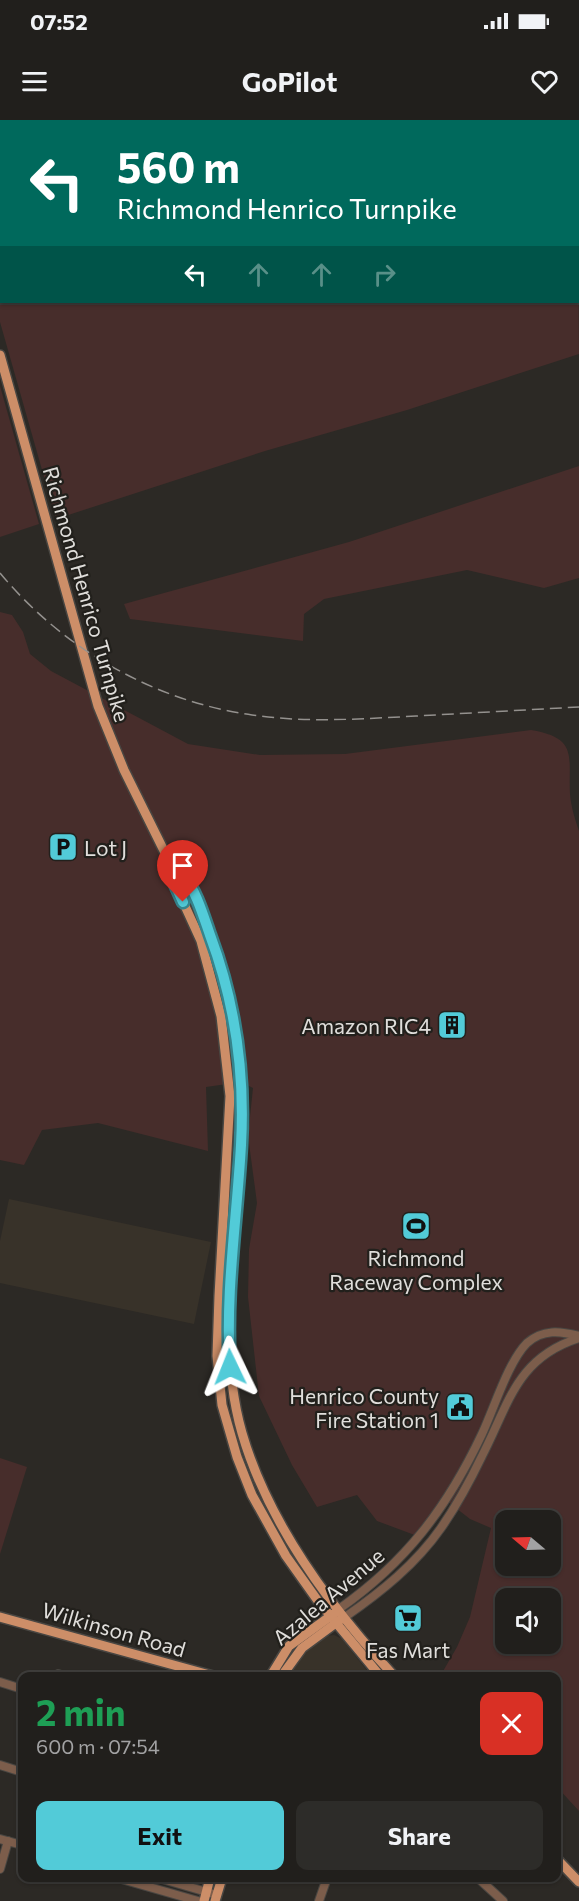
<!DOCTYPE html>
<html lang="en">
<head>
<meta charset="utf-8">
<style>
	body { margin:0; font-family:Commissioner,sans-serif; background:#2d2c29; color:#f1f3f6; height:100vh; display:flex; flex-direction:column; font-size:22px; white-space:nowrap }
	* { box-sizing:border-box; margin:0 }
	p { font-size:20px; color:#a2a2a3 }
	.icon { flex:none; width:33px; height:33px; fill:none; stroke:currentColor; stroke-width:2; stroke-linecap:round; stroke-linejoin:round }
	.map { position:relative; flex:1; overflow:hidden }
	.drawer { position:absolute; left:18px; top:1552px; width:543px; height:210px; display:flex; flex-direction:column; background:#211f1c; border-radius:12px; box-shadow:0 2px 4px #0004,0 0 0 2px #3e3d3b }
	.drawer>* { flex:none }
	.top-card { position:absolute; left:0px; top:0px; width:579px; height:183px; box-shadow:0 2px 4px #0004,0 0 0 2px #3e3d3b; background:#00695c; color:#fff; overflow:hidden }
	.needle { width:39px; rotate:289deg }
	.tools { position:absolute; left:495px; top:1390px; display:grid; gap:12px }
	.tools a { display:grid; place-items:center; width:66px; height:66px; border-radius:12px; background:#211f1c; box-shadow:0 2px 4px #0004,0 0 0 2px #3e3d3b; font-size:30px }
	.pin { position:absolute; display:grid; place-items:center; width:51px; height:51px; color:#fff; margin:-62px -26px; border-radius:50% 50% 50% 0; rotate:-45deg; box-shadow:0 0 6px #0007 }
	.pin .icon { rotate:45deg }
	.me { position:absolute; width:66px; margin:-33px; rotate:358deg; stroke-linejoin:round; filter:drop-shadow(0 0 4px #0008) }
	.turn { display:flex; align-items:center; gap:21px; height:126px; padding:0 18px; font-size:27px }
	.turn .icon { width:78px; height:78px; stroke-width:2.5 }
	.turn b { display:block; font-size:42px; line-height:51px }
	.lanes { display:flex; align-items:center; height:57px; padding:0 18px; background:#0003; justify-content:center; gap:30px; direction:ltr }
	.lanes .off { opacity:.35 }
	.round { display:grid; place-items:center; flex:none; width:63px; height:63px; border-radius:12px; background:#2d2c29 }
	.head { display:flex; align-items:center; justify-content:space-between; height:102px; padding:0 18px }
	h1 { font-size:36px; font-weight:700; line-height:45px; color:#1e9e55 }
	.cta { display:flex; gap:12px; margin-top:auto; padding:12px 18px }
	.cta a { flex:1; height:69px; border-radius:12px; background:#52cbd8; color:#111; font-size:24px; font-weight:700; line-height:69px; text-align:center }
	.cta a+a { background:#2d2c29; color:#f1f3f6 }
	.status { display:flex; justify-content:space-between; align-items:center; height:42px; padding:0 30px; background:#211f1c; direction:ltr }
	.status svg { height:16px; fill:currentColor }
	header { display:flex; justify-content:space-between; align-items:center; height:78px; padding:0 18px; background:#211f1c; font-size:27px; font-weight:700 }
	.map>svg:first-child { display:block }
</style>
</head>
<body>
<div class="status"><b>07:52</b><svg viewBox="0 0 49 12"><path d="M0 12V9h3v3zM5 12V6h3v6zM10 12V3h3v9zM15 12V0h3v12zM26 1h20v11H26zM47 4h2v5h-2z"/></svg></div>
<header><svg class="icon" aria-label="menu" viewBox="0 0 24 24"><path d="M4 6h16M4 12h16M4 18h16"/></svg>GoPilot<svg class="icon" aria-label="heart" viewBox="0 0 24 24"><path d="M12 20l-8-8c-3-5 5-10 8-4 3-6 11-1 8 4z"/></svg></header>
<div class="map">
<svg width="579" height="1781" viewBox="0 0 579 1781">
	<rect width="100%" height="100%" fill="#2c2925"/>
	<g fill="#383229">
		<polygon points="9,1079 211,1122 194,1204 0,1163 0,1121"/>
		<polygon points="334,1515 342,1519 372,1557 285,1557 307,1531 326,1516"/>
	</g>
	<g fill="#472d2b" fill-rule="evenodd">
		<polygon points="0,0 288,0 2,2 2,182 373,182 380,183 385,182 578,182 578,89 579,234 407,290 265,331 56,399 0,202"/>
		<polygon points="0,266 39,404 0,417"/>
		<polygon points="579,346 579,458 544,468 467,450 324,479 304,494 303,521 130,499 124,484 349,422"/>
		<path d="M0,492L12,495L23,512L30,534L51,551L188,624L260,635L345,634L531,610C579,618 568,637 570,674C571,687 575,699 579,711V1691L557,1667L556,1557H447L442,1553L457,1527L470,1497L491,1408L470,1399L447,1381L420,1417L377,1401L357,1375L317,1387L292,1345L259,1276L248,1177L249,1129L257,1083L248,1016L253,968L241,962L206,967L208,1031L98,1003L42,1010L24,1045L0,1040ZM506,1401H550V1446H506ZM506,1479H550V1524H506Z"/>
		<polygon points="0,1338 27,1347 0,1434"/>
	</g>
	<g fill="none" stroke-linecap="round" stroke-linejoin="round">
		<polyline stroke="#374427" stroke-width="1.5" points="0,30 2,31"/>
		<g stroke="#374427" stroke-width="10">
			<polyline points="173,2 175,0"/>
			<polyline points="0,101 2,101"/>
		</g>
		<g stroke="#494642" stroke-width="10">
			<g id="minor">
				<path d="M339,1489C406,1442 447,1388 482,1314C494,1289 508,1242 527,1223C543,1209 560,1211 579,1216"/>
				<path d="M345,1497C381,1472 416,1444 441,1408C457,1385 470,1361 482,1336C509,1284 516,1238 579,1218"/>
				<polyline points="55,1557 58,1554 68,1557"/>
				<polyline points="0,1562 22,1569"/>
				<polyline points="0,1645 22,1652"/>
				<polyline points="22,1671 22,1679"/>
				<polyline points="0,1719 22,1725"/>
				<polyline points="0,1749 8,1721"/>
				<polyline points="118,1758 198,1781"/>
				<polyline points="159,1758 217,1775"/>
				<polyline points="478,1758 503,1781"/>
				<polyline points="319,1781 327,1758"/>
			</g>
		</g>
		<g stroke="#494642" stroke-width="12">
			<g id="major">
				<polyline points="0,235 98,586 124,650 173,749 174,762 201,821 221,896 230,976 219,1176 217,1236 222,1285 237,1337 252,1375 286,1436 318,1481 381,1557"/>
				<path d="M173,749C176,752 181,754 184,757C196,770 204,798 210,815C235,882 245,953 241,1024C236,1116 216,1224 242,1313C268,1403 332,1489 395,1557"/>
				<polyline points="0,1497 217,1557"/>
				<polyline points="270,1557 289,1526 335,1493"/>
				<polyline points="281,1557 302,1528 340,1500"/>
				<polyline points="556,1738 579,1762"/>
				<polyline points="204,1781 210,1758"/>
				<polyline points="215,1781 222,1758"/>
			</g>
		</g>
		<use href="#minor" stroke="#7c5d4b" stroke-width="8"/>
		<use href="#major" stroke="#cd8e68" stroke-width="9"/>
		<path stroke="#94918e" stroke-width="1.5" stroke-dasharray="12 6" stroke-linecap="butt" d="M0,453C63,529 154,581 252,595C307,603 361,599 416,596C470,593 525,590 579,587"/>
	</g>
	<g fill="none" stroke-linecap="round" stroke-linejoin="round">
		<g stroke="#35848c" stroke-width="15">
			<path id="route" d="M183,782L174,762L173,749C177,752 181,754 184,757C196,770 204,798 210,815C235,882 245,953 241,1025C237,1098 225,1173 230,1247"/>
		</g>
		<use href="#route" stroke="#52cbd8" stroke-width="10"/>
	</g>
	<defs>
		<g id="parking-square" transform="scale(1.5)"><rect x="-9" y="-9" width="18" height="18" rx="4" fill="#52cbd8" stroke="#22201c"/><path d="M-3.5-5.5H1a3.5 3.5 0 0 1 0 7H-1V5.5H-3.5ZM-1-3.4V-.6H.8a1.4 1.4 0 0 0 0-2.8Z" fill="#111"/></g>
		<g id="building-square" transform="scale(1.5)"><rect x="-9" y="-9" width="18" height="18" rx="4" fill="#52cbd8" stroke="#22201c"/><path d="M-4-6H4V6H1V3H-1V6H-4ZM-2.5-4.3h1.7v1.8h-1.7ZM.8-4.3h1.7v1.8H.8ZM-2.5-1h1.7V.8h-1.7ZM.8-1h1.7V.8H.8Z" fill="#111"/></g>
		<g id="stadium-square" transform="scale(1.5)"><rect x="-9" y="-9" width="18" height="18" rx="4" fill="#52cbd8" stroke="#22201c"/><path d="M0-5a6.5 5 0 1 0 0 10a6.5 5 0 1 0 0-10ZM-3.5-1.8h7v3.6h-7Z" fill="#111"/></g>
		<g id="civic-square" transform="scale(1.5)"><rect x="-9" y="-9" width="18" height="18" rx="4" fill="#52cbd8" stroke="#22201c"/><path d="M-.6-6.5H3V-4.5H.6V-3L4-1V1h2V6H-6V1h2V-1L-.6-3ZM-1.2 2.5V6h2.4V2.5Z" fill="#111"/></g>
		<g id="supermarket-square" transform="scale(1.5)"><rect x="-9" y="-9" width="18" height="18" rx="4" fill="#52cbd8" stroke="#22201c"/><path d="M-6-5.5h2.5l.6 2H6L4.5 2H-2.5L-4.4-4H-6ZM-1.5 3.2a1.3 1.3 0 1 0 .1 0ZM3 3.2a1.3 1.3 0 1 0 .1 0Z" fill="#111"/></g>
	</defs>
	<g fill-rule="evenodd">
		<use href="#parking-square" x="63" y="727"/>
		<use href="#building-square" x="452" y="905"/>
		<use href="#stadium-square" x="416" y="1106"/>
		<use href="#civic-square" x="460" y="1287"/>
		<use href="#supermarket-square" x="408" y="1498"/>
	</g>
	<g text-anchor="middle" dominant-baseline="central" stroke-width="4.5" stroke-linejoin="round" paint-order="stroke">
		<g font-size="21" fill="#e0dedb" stroke="#22201c">
			<text transform="translate(87 474) rotate(74)">Richmond Henrico Turnpike</text>
			<text transform="translate(328 1476) rotate(-40)">Azalea Avenue</text>
			<text transform="translate(114 1509) rotate(16)">Wilkinson Road</text>
		</g>
		<g font-size="21" fill="#e0dedb" stroke="#22201c" text-anchor="end">
			<text x="84" y="727" text-anchor="start">Lot J</text>
			<text x="431" y="905">Amazon RIC4</text>
			<text x="416" y="1137" text-anchor="middle">Richmond<tspan x="416" dy="24">Raceway Complex</tspan></text>
			<text x="439" y="1275">Henrico County<tspan x="439" dy="24">Fire Station 1</tspan></text>
			<text x="408" y="1529" text-anchor="middle">Fas Mart</text>
		</g>
	</g>
</svg>
<div class="tools">
<a><svg class="needle" viewBox="-14 -14 28 28"><path d="M0-13l5 13h-10z" fill="#e53935"/><path d="M0 13l5-13h-10z" fill="#a2a2a3"/></svg></a>
<a><svg class="icon" aria-label="sound" viewBox="0 0 24 24"><path d="M4 9h4l5-4v14l-5-4H4zM17 9q2 3 0 6"/></svg></a>
</div>
<div class="pin" style="left:183px;top:782px;background:#d93025"><svg class="icon" aria-label="arrive" viewBox="0 0 24 24"><path d="M6 21V4h12l-3 4 3 4H6"/></svg></div>
<svg class="me" style="left:230px;top:1247px" viewBox="-20 -20 40 40"><path d="M0-17L14 15 0 8-14 15z" fill="#52cbd8" stroke="#fff" stroke-width="4"/></svg>
<div class="top-card">
<div class="turn"><svg class="icon" aria-label="left" viewBox="0 0 24 24"><path d="M17 20v-9H6M10 6l-5 5 5 5"/></svg><div><b>560 m</b>Richmond Henrico Turnpike</div></div>
<div class="lanes"><svg class="icon" aria-label="left" viewBox="0 0 24 24"><path d="M17 20v-9H6M10 6l-5 5 5 5"/></svg><svg class="icon off" aria-label="ahead" viewBox="0 0 24 24"><path d="M12 20V5M6 11l6-6 6 6"/></svg><svg class="icon off" aria-label="ahead" viewBox="0 0 24 24"><path d="M12 20V5M6 11l6-6 6 6"/></svg><svg class="icon off" aria-label="right" viewBox="0 0 24 24"><path d="M7 20v-9h11M14 6l5 5-5 5"/></svg></div>
</div>
<section class="drawer">
<div class="head"><div><h1>2 min</h1><p>600 m · 07:54</p></div><a class="round" style="background:#d93025;color:#fff"><svg class="icon" aria-label="close" viewBox="0 0 24 24"><path d="M6 6l12 12M18 6L6 18"/></svg></a></div>
<div class="cta"><a>Exit</a><a>Share</a></div>
</section>
</div>
</body>
</html>
